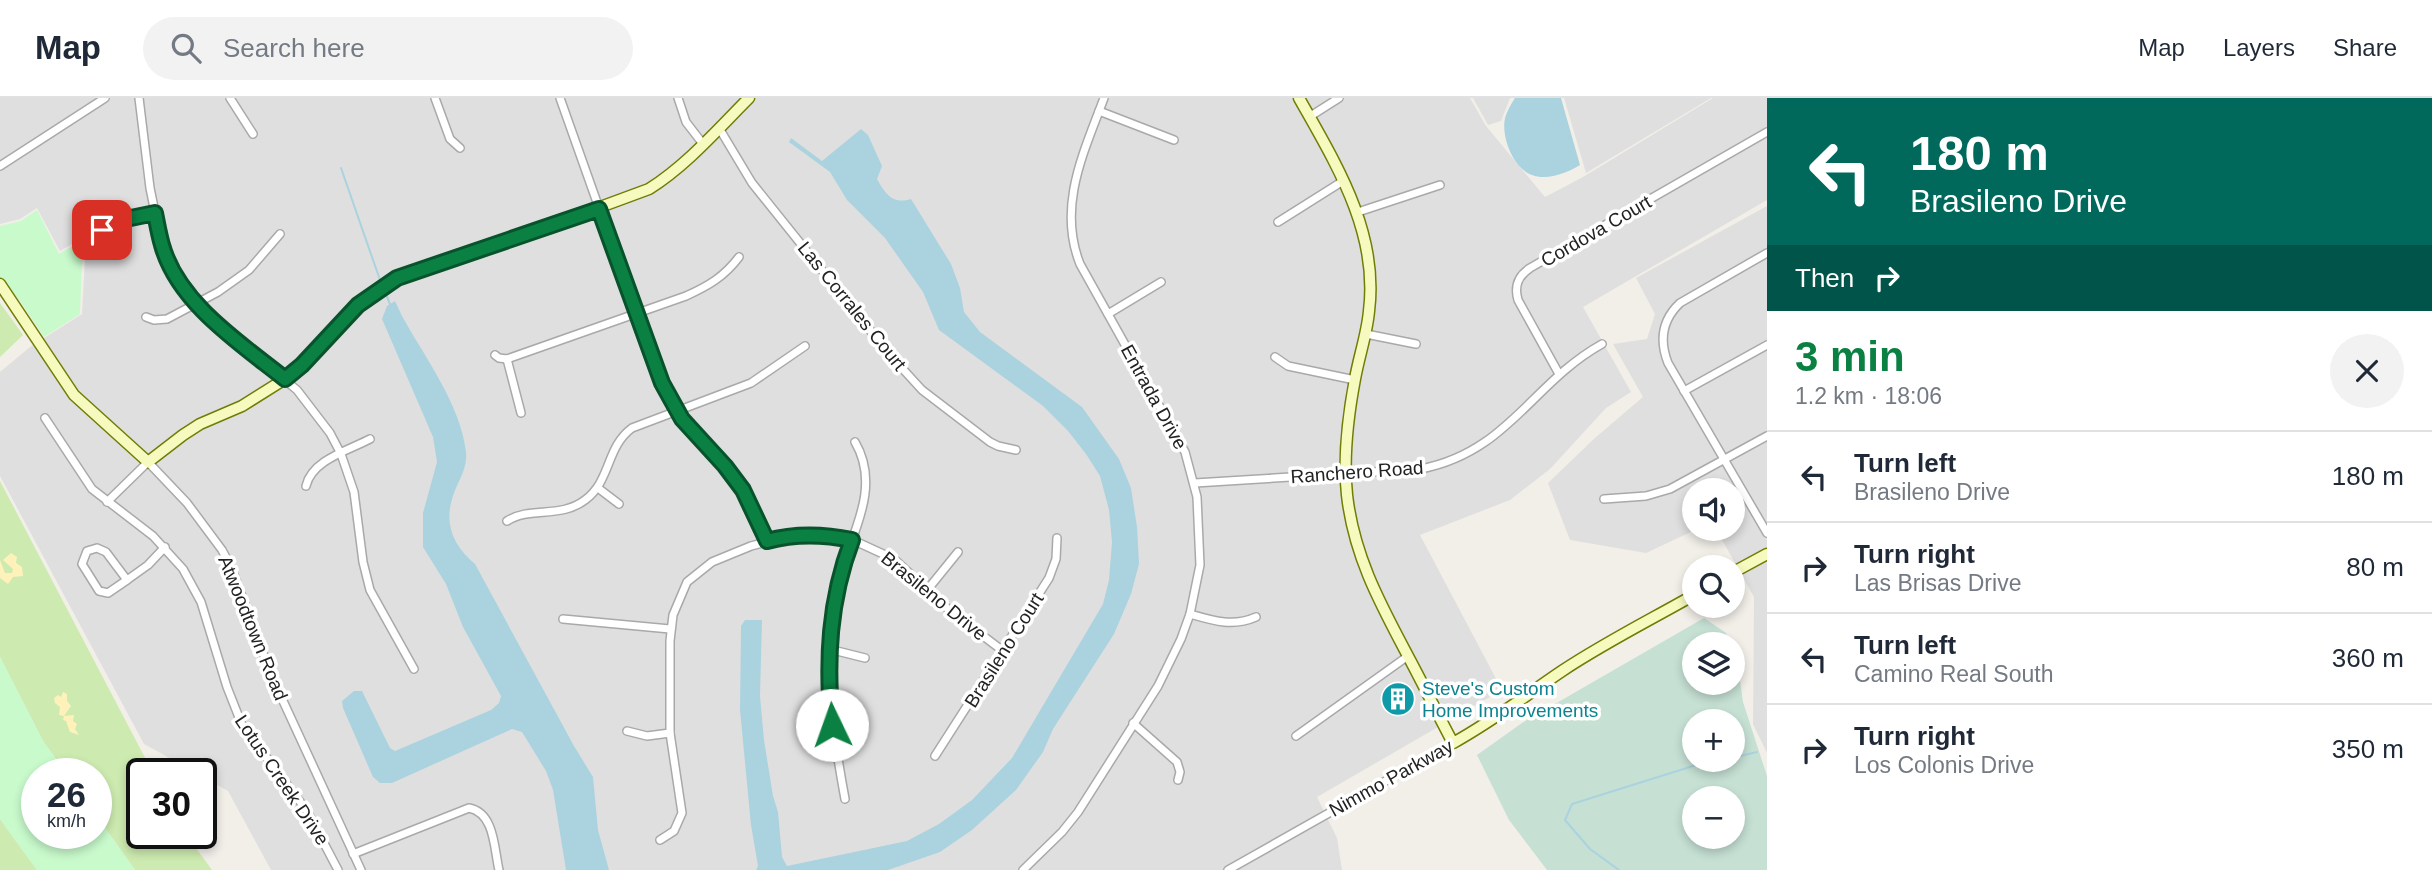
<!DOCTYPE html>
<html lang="en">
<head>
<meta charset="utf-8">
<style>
	body { margin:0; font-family:Helvetica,sans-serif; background:#f2f2f3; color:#1f2937; height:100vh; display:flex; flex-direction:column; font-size:26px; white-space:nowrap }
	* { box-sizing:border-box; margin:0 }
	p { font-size:23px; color:#747a83 }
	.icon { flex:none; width:38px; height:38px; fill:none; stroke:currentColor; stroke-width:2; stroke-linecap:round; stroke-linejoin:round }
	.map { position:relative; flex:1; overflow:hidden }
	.details { display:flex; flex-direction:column; background:#fff; width:665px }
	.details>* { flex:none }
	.hud { background:#00695c; color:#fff; overflow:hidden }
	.controls { position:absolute; left:1682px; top:380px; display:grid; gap:14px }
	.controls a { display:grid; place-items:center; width:63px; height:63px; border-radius:50%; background:#fff; box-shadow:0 4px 10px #0003; font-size:35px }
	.speed { position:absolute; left:21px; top:660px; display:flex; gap:14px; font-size:35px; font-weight:700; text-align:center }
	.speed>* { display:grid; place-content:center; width:91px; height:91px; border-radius:50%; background:#fff; box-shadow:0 4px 10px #0003; line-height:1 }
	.speed small { font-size:18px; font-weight:400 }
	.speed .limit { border:4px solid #111; border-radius:10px; background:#fff; color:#111 }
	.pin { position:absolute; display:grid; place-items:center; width:60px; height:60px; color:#fff; margin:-30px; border-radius:14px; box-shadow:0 4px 10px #0006 }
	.me { position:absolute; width:77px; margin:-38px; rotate:357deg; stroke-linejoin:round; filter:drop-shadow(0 0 5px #0008) }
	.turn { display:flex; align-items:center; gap:24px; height:147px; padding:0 28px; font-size:32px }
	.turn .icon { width:91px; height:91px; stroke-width:2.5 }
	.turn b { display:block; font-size:49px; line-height:60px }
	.then { display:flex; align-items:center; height:66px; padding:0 28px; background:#0003; gap:14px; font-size:26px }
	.round { display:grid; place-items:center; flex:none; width:74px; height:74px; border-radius:37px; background:#f2f2f3 }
	.headline { display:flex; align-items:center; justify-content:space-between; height:119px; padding:0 28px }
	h1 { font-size:42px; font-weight:800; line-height:52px; color:#0b8043 }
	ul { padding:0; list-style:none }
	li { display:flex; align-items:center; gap:21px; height:91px; padding:0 28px; border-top:2px solid #e0e1e3 }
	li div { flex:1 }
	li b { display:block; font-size:26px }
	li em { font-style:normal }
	header { display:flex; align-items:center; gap:42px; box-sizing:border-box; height:98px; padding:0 35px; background:#fff; border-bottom:2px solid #e0e1e3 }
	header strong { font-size:33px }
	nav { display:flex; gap:38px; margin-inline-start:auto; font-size:24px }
	.search { width:490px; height:63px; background:#f2f2f3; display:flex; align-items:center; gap:18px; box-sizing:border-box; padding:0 24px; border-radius:38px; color:#747a83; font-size:26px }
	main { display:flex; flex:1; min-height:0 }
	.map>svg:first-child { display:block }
</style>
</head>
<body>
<header>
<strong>Map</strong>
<div class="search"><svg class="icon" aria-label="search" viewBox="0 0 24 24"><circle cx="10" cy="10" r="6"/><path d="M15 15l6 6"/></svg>Search here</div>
<nav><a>Map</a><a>Layers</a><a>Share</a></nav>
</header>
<main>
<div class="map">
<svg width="1767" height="772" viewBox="0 0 1767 772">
	<rect width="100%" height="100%" fill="#f2efe9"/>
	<g fill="#e0dfdf">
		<polygon points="0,0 1470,0 1486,28 1545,99 1583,79 1713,0 1767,0 1767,102 1583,209 1631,294 1606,310 1550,371 1510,402 1420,437 1502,592 1317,699 1337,740 1342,772 271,772 228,693 201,678 201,676 197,675 144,646 0,378 0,274 30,249 82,216 85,161 93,145 86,138 60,153 37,110 20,121 0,126"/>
		<polygon points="1473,0 1510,0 1501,23 1488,27"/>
		<polygon points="1564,0 1711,0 1586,75"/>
		<polygon points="1767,108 1767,655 1753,626 1754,499 1716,431 1732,430 1732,392 1694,392 1694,430 1697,431 1646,455 1570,442 1548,385 1595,340 1643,299 1613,246 1647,241 1655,216 1636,180"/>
	</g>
	<g fill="#cdebb0">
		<polygon points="0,205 23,237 0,259"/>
		<polygon points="0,383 153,675 142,676 142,735 185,735 212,772 135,772 96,717 96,676 66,675 43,643 0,559"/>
		<polygon points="0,721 37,772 0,772"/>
	</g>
	<path fill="#c6e0d4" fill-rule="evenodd" d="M1704,520L1726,535L1730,546H1694V584H1732L1733,554L1738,568L1743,604L1767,678V772H1547L1509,722L1477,657L1522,625ZM1694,623H1732V662H1694ZM1694,700H1732V738H1694Z"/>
	<g fill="#fff1ba">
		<polygon points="11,455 17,459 16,465 22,469 23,478 13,479 8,486 0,480 0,462 5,475 12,475 13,471 3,462"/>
		<polygon points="63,594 67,596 67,603 71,608 64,618 74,617 73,623 77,626 75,631 79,637 70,634 66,623 63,622 64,618 59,617 60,609 55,605 54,600 58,597 61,599"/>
	</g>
	<g fill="#c8facc">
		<polygon points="37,112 59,156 86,140 91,146 82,161 80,216 44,239 20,203 0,179 0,128 21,123"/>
		<polygon points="0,559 43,643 66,675 37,676 37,735 96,735 96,717 135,772 37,772 0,721"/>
	</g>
	<g fill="#aad3df">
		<path d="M1515,0H1561L1580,67C1567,75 1547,83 1532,77C1513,70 1501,39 1505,20C1507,13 1511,6 1515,0Z"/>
		<path d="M861,31L868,37L882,68L877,81C885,95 892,107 911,101L951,166L960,190L964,214L980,234L1082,309L1119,361L1131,390L1137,429L1139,466L1131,496L1114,536L1053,631L1043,654L1016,692L972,732L940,754L888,772H756L758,768L751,727L740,612L741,528L745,522H762L760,598L764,642L773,698L778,714L782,759L787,768L907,743L939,726L972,702L1012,660L1103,506L1109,482L1112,444L1109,412L1100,378L1086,356L1068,333L1043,308L939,232L923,194L885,140L847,102L830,74L789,44L791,40L822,63Z"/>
		<path d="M395,203L402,218C424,258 461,307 466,354C468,373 455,386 451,405C445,430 456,450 475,466L574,648L593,679L598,732L609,772H566L553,692L546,673L522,634L512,631L392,685H380L373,679L343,610L342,603L354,593H362L390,650L395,653L491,612L499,605L501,598L463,529L446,486L423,449V415L437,364L433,339L382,221L387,208Z"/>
	</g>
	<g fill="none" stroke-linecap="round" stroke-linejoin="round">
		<g stroke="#aad3df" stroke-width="2">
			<polyline points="341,70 380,182"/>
			<polyline points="385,194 390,206"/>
			<polyline points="1732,660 1757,654"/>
			<polyline points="1619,772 1590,751 1565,722 1572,706 1693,668 1723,662"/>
		</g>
		<g stroke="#a9a9a9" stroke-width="10">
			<g id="street">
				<polyline points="139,0 150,90 162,149 184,189 207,218 297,292 330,335 341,356 354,394 363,464 370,492 414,571"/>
				<polyline points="230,0 253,36"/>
				<polyline points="435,0 450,41 460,50"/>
				<path d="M560,0L661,285C682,326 709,345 735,380C749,399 758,420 767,443"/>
				<polyline points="678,0 686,24 703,46"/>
				<polyline points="1099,13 1174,42"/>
				<polyline points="1309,19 1339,0"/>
				<polyline points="719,30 752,85 890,257 922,292 990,344 998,348 1016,352"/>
				<polyline points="0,68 105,0"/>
				<polyline points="1358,114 1440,87"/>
				<polyline points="1278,124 1343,83"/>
				<polyline points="102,132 116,123 155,115"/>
				<path d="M1767,155L1680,205C1662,222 1659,242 1668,265L1767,435"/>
				<polyline points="1108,216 1161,184"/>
				<polyline points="146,219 154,222 167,221 218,194 249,172 280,136"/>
				<polyline points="1366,236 1416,246"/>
				<path d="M495,257L499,260L507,261L686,198C708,188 724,179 739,159"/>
				<polyline points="1275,259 1288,268 1355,282"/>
				<polyline points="507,261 521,315"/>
				<path d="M1559,276L1518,202C1514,188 1518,178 1530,170L1767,34"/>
				<polyline points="1684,293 1767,247"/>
				<polyline points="45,320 92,391 153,438 183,471 201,504 227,589 242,627 307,713 338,772"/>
				<path d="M1195,385L1421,371C1508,354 1532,285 1602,246"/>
				<path d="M306,388C312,362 349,352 370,341"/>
				<polyline points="598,390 619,406"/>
				<polyline points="1604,401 1646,398 1670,391 1767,338"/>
				<polyline points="107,404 148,364 187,405 222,452 231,469 272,579 361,772"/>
				<path d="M507,423C530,408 560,421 585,402C611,383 606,349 632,330L751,285L805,248"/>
				<polygon points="97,450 106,454 127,482 108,495 99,493 82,466 87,453"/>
				<polyline points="127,482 148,467 165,449"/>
				<polyline points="928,491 958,454"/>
				<path d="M1190,516C1214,523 1233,529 1256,519"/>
				<polyline points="563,521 670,531"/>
				<polyline points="829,551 865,560"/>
				<polyline points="1133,625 1177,664 1180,674 1178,682"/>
				<polyline points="627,633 647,638 670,635"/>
				<polyline points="1296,638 1408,558"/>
				<polyline points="935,658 1049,480 1056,461 1057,440"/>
				<path d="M845,701C835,647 827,595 830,541C831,521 833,501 838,482C851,437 882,390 855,344"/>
				<polyline points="660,742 674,733 682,715 670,635 670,543 673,517 687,484 712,464 751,448 789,438 818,436 857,444 894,461 949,512 1003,553"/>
				<path d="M353,756L469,710C495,715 494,751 499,772"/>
				<path d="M1023,772L1062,734L1078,714L1158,588L1181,541L1190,516L1200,467L1197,399L1185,354L1080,166C1057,108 1084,54 1104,0"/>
				<polyline points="1228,772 1453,645"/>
			</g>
		</g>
		<g stroke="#707d05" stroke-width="13">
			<g id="secondary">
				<path d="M1299,0C1336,66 1379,134 1369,213C1367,236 1359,258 1355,281C1348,318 1343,359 1347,397C1354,459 1381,507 1409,560C1424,588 1438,617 1453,645C1493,623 1525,598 1562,573C1604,545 1650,522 1694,497"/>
				<path d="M0,186L74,297L148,364L183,337L200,326L242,308L285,281L302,267L358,207L383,188L403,178L519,139L649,91C687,67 717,32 749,0"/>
				<polyline points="1732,475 1767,456"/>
			</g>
		</g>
		<use href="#street" stroke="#fff" stroke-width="7"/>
		<use href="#secondary" stroke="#f7fabf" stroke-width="10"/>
	</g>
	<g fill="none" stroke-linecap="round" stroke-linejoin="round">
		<g stroke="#07532c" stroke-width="18">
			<path id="route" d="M102,132L116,123L155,115C157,125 159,137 162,147C178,205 240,245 285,281L302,267L358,207L397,180L599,111L662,285L682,321L725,368L743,392L767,443C796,435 823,436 852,442C829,502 826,563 832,627"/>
		</g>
		<use href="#route" stroke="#0b8043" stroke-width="12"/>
	</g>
	<defs>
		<g id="building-disc" transform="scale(1.75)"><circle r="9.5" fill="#0f9aa8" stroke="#fff"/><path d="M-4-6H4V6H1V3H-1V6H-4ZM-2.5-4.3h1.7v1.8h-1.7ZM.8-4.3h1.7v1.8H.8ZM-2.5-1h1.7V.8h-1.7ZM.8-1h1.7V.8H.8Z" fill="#fff"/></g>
	</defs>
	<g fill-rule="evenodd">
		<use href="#building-disc" x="1398" y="601"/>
	</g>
	<g text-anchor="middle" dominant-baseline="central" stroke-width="7" stroke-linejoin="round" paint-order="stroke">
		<g font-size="19" fill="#222" stroke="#fff">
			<text transform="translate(1596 133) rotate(-30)">Cordova Court</text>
			<text transform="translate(852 208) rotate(51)">Las Corrales Court</text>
			<text transform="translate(1154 299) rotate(61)">Entrada Drive</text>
			<text transform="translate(1357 374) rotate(-4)">Ranchero Road</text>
			<text transform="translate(934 498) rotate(39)">Brasileno Drive</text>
			<text transform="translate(253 530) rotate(68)">Atwoodtown Road</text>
			<text transform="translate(1004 552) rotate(-58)">Brasileno Court</text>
			<text transform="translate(1391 680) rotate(-29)">Nimmo Parkway</text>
			<text transform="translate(282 682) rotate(56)">Lotus Creek Drive</text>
		</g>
		<g font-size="19" fill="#0d838f" stroke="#fff" text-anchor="start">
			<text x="1422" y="590">Steve's Custom<tspan x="1422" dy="22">Home Improvements</tspan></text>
		</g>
	</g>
</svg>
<div class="controls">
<a><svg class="icon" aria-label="sound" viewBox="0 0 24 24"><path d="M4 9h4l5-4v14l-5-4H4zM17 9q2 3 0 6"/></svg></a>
<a><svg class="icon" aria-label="search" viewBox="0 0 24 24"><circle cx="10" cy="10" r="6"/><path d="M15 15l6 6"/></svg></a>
<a><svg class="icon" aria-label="layers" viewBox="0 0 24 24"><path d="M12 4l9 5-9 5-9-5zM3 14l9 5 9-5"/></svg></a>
<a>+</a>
<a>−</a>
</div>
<div class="speed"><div>26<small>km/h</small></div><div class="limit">30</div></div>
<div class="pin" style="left:102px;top:132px;background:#d93025"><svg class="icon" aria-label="arrive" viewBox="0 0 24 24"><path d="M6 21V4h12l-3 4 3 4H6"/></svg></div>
<svg class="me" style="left:832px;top:627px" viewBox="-20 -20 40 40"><circle r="19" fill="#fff"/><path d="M0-13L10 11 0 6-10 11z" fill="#0b8043"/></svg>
</div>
<section class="details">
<div class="hud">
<div class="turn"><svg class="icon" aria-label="left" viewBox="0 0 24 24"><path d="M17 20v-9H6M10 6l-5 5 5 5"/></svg><div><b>180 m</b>Brasileno Drive</div></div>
<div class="then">Then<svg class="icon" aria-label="right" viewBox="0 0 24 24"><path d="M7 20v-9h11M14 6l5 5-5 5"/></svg></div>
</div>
<div class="headline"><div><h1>3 min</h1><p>1.2 km · 18:06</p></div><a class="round"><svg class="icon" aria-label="close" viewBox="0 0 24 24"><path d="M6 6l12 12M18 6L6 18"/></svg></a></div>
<ul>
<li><svg class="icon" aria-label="left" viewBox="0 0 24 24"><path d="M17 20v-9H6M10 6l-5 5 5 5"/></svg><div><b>Turn left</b><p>Brasileno Drive</p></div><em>180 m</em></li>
<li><svg class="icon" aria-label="right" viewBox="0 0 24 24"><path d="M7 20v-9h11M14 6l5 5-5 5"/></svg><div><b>Turn right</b><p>Las Brisas Drive</p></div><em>80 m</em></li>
<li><svg class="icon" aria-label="left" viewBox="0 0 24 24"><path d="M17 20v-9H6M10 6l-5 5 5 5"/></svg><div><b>Turn left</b><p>Camino Real South</p></div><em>360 m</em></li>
<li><svg class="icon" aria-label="right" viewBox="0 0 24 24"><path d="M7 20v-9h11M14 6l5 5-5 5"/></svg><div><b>Turn right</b><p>Los Colonis Drive</p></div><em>350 m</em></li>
</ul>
</section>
</main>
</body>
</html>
